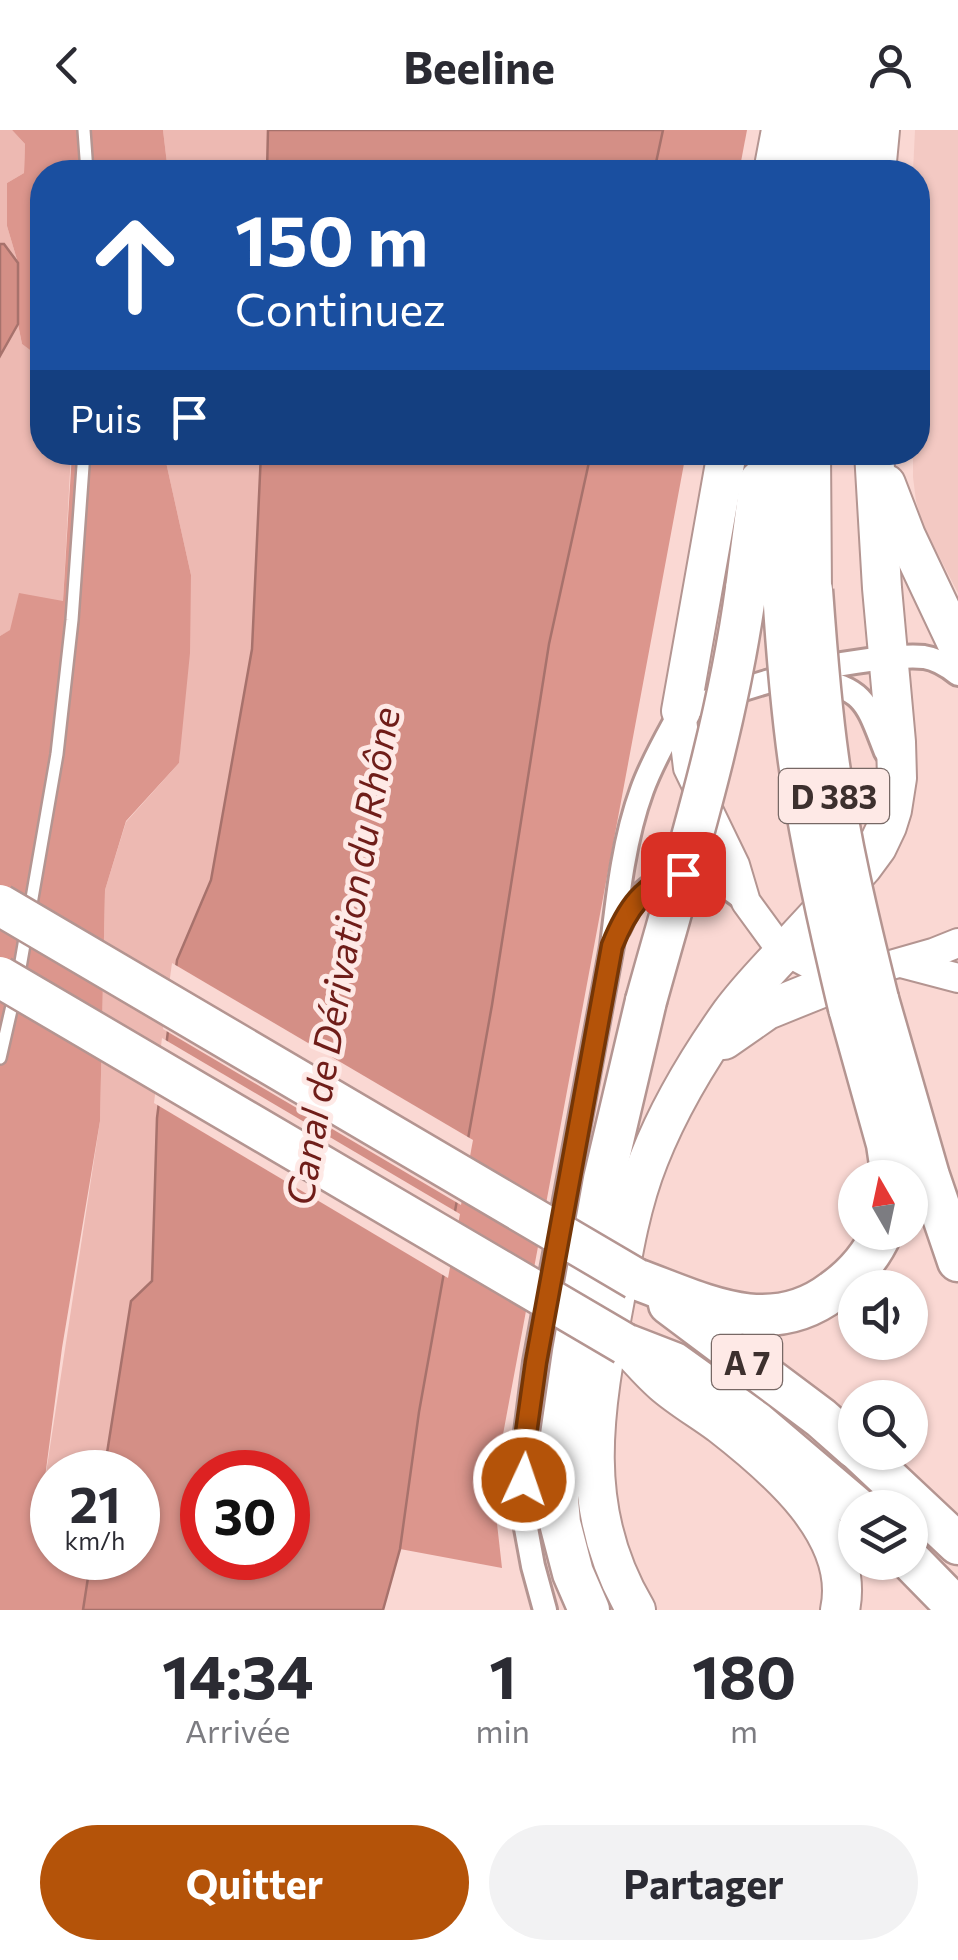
<!DOCTYPE html>
<html lang="fr">
<head>
<meta charset="utf-8">
<style>
	body { margin:0; font-family:Commissioner,sans-serif; background:#f2f2f3; color:#2b2b33; height:100vh; display:flex; flex-direction:column; font-size:38px; white-space:nowrap }
	* { box-sizing:border-box; margin:0 }
	p { font-size:32px; color:#7c7c81 }
	.icon { flex:none; width:55px; height:55px; fill:none; stroke:currentColor; stroke-width:2; stroke-linecap:round; stroke-linejoin:round }
	.map { position:relative; height:1480px; overflow:hidden }
	.panel { display:flex; flex-direction:column; background:#fff; flex:1 }
	.panel>* { flex:none }
	.guide { position:absolute; left:30px; top:30px; width:900px; height:305px; border-radius:40px; box-shadow:0 2px 8px #0004; background:#1a4fa0; color:#fff; overflow:hidden }
	.needle { width:65px; rotate:351deg }
	.fabs { position:absolute; left:838px; top:1030px; display:grid; gap:20px }
	.fabs a { display:grid; place-items:center; width:90px; height:90px; border-radius:50%; background:#fff; box-shadow:0 2px 8px #0004; font-size:50px }
	.speed { position:absolute; left:30px; top:1320px; display:flex; gap:20px; font-size:50px; font-weight:700; text-align:center }
	.speed>* { display:grid; place-content:center; width:130px; height:130px; border-radius:50%; background:#fff; box-shadow:0 2px 8px #0004; line-height:1 }
	.speed small { font-size:25px; font-weight:400 }
	.speed .limit { border:15px solid #d22; background:#fff; color:#111 }
	.pin { position:absolute; display:grid; place-items:center; width:85px; height:85px; color:#fff; margin:-42px; border-radius:20px; box-shadow:0 5px 15px #0006 }
	.me { position:absolute; width:110px; margin:-55px; rotate:3deg; stroke-linejoin:round; filter:drop-shadow(0 0 8px #0008) }
	.turn { display:flex; align-items:center; gap:35px; height:210px; padding:0 40px; font-size:45px }
	.turn .icon { width:130px; height:130px; stroke-width:2.5 }
	.turn b { display:block; font-size:70px; line-height:85px }
	.then { display:flex; align-items:center; height:95px; padding:0 40px; background:#0003; gap:20px; font-size:38px }
	.eta { display:flex; justify-content:space-evenly; align-items:center; height:170px; text-align:center }
	.eta b { font-size:60px; font-weight:700; line-height:70px }
	.cta { display:flex; gap:20px; margin-top:auto; padding:20px 40px }
	.cta a { flex:1; height:115px; border-radius:60px; background:#b45309; color:#fff; font-size:40px; font-weight:700; line-height:115px; text-align:center }
	.cta a+a { background:#f2f2f3; color:#2b2b33 }
	header { display:flex; justify-content:space-between; align-items:center; height:130px; padding:0 40px; background:#fff; font-size:45px; font-weight:700 }
	.map>svg:first-child { display:block }
</style>
</head>
<body>
<header><svg class="icon" aria-label="back" viewBox="0 0 24 24"><path d="M15 5l-7 7 7 7"/></svg>Beeline<svg class="icon" aria-label="person" viewBox="0 0 24 24"><circle cx="12" cy="8" r="4"/><path d="M4 21q1-7 8-7t8 7"/></svg></header>
<div class="map">
<svg width="958" height="1480" viewBox="0 0 958 1480">
	<rect width="100%" height="100%" fill="#fad8d3"/>
	<polygon fill="#f3c9c3" points="915,0 958,0 958,463 923,395 916,371 913,347 913,323 918,322 918,42 913,42"/>
	<g fill="#edb9b2">
		<polygon points="0,0 12,0 25,14 24,43 7,53 7,96 18,133 18,194 22,214 42,229 42,322 71,323 63,472 0,506"/>
		<polygon points="163,0 268,0 267,42 168,42"/>
		<polygon points="164,323 261,323 252,519 211,750 177,831 157,988 152,1152 131,1171 104,1342 52,1342 52,1365 44,1356 100,991 105,760 126,692 179,633 191,445"/>
	</g>
	<g fill="#dc968d">
		<polygon points="12,0 163,0 168,42 42,42 42,229 22,214 18,194 18,133 7,96 7,53 24,43 25,14"/>
		<polygon points="663,0 747,0 739,42 654,42"/>
		<polygon points="72,323 164,323 191,445 190,523 179,633 126,691 105,760 100,991 62,1218 44,1355 52,1365 52,1428 91,1428 83,1480 0,1480 0,506 10,500 19,463 63,471"/>
		<polygon points="591,323 686,323 493,1358 502,1438 400,1419 419,1282 492,875 549,514"/>
	</g>
	<g fill="#d48f86" stroke="#a7726c" stroke-width="2.5" fill-rule="evenodd">
		<polygon points="268,0 663,0 654,42 267,42"/>
		<polygon points="0,114 4,114 18,133 18,194 0,226"/>
		<path d="M261,323H591L549,514L492,875L419,1282L400,1419L383,1480H83L91,1428H138V1342H104L131,1171L152,1151L157,988L177,830L211,750L252,519ZM202,1342H288V1428H202Z"/>
	</g>
	<g fill="#fad8d3">
		<polygon points="172,833 473,1010 461,1075 163,899"/>
		<polygon points="162,908 460,1084 448,1148 154,973"/>
	</g>
	<g fill="none" stroke-linecap="round" stroke-linejoin="round">
		<g stroke="#b49591" stroke-width="16">
			<g id="service">
				<polyline points="84,0 87,42"/>
				<polyline points="18,849 57,624 72,490 84,322"/>
				<polyline points="0,928 14,867"/>
			</g>
		</g>
		<g stroke="#b49591" stroke-width="28">
			<g id="minor">
				<path d="M812,549C866,559 867,574 886,622"/>
				<path d="M619,798C644,738 700,729 746,772"/>
				<path d="M545,1480L533,1436L523,1382L524,1318L535,1232L612,816C618,764 624,709 642,660C652,632 667,607 681,581C741,558 805,538 869,530C887,528 906,525 924,527C937,529 948,536 958,544"/>
			</g>
		</g>
		<g stroke="#b49591" stroke-width="32">
			<g id="tertiary">
				<polyline points="681,581 688,638 735,735 746,772 773,809 785,821 819,839 849,847 933,823 958,813"/>
				<polyline points="901,833 958,848"/>
			</g>
		</g>
		<g stroke="#b49591" stroke-width="42">
			<g id="trunk">
				<polyline points="773,42 781,0"/>
				<polyline points="804,42 810,0"/>
				<polyline points="838,42 844,0"/>
				<polyline points="876,42 880,0"/>
				<polyline points="811,322 812,460"/>
				<polyline points="886,354 906,406 958,516"/>
				<polyline points="681,581 727,322"/>
				<polyline points="724,910 767,880 849,847"/>
				<path d="M625,1214C638,1227 649,1241 663,1253C680,1268 701,1280 720,1294C774,1336 856,1404 840,1480"/>
				<path d="M636,1480C575,1378 594,1280 615,1169C623,1122 631,1074 649,1029C669,978 699,928 731,883C748,860 767,841 786,820C812,792 838,764 863,736L877,717L887,696L892,680L897,648L896,612L882,458L874,322"/>
			</g>
		</g>
		<g stroke="#b49591" stroke-width="45">
			<g id="motorway">
				<polyline points="781,322 783,460"/>
				<polyline points="746,459 760,351"/>
				<polyline points="878,869 929,1046 958,1131"/>
				<polyline points="849,878 887,1014 892,1048"/>
				<path d="M636,1149C702,1173 769,1210 833,1161C854,1146 871,1127 882,1102"/>
				<polyline points="669,1174 821,1288 855,1318"/>
				<polyline points="625,1214 674,1233 756,1292 857,1378"/>
				<polyline points="860,1322 958,1414"/>
				<polyline points="910,1430 958,1479"/>
				<polyline points="589,1480 573,1443 560,1393 558,1370 560,1312 573,1222 604,1049 646,871"/>
			</g>
		</g>
		<use href="#service" stroke="#fff" stroke-width="11"/>
		<use href="#minor" stroke="#fff" stroke-width="22"/>
		<use href="#tertiary" stroke="#fff" stroke-width="28"/>
		<use href="#trunk" stroke="#fff" stroke-width="38"/>
		<use href="#motorway" stroke="#fff" stroke-width="40"/>
		<g stroke="#b49591" stroke-width="45" stroke-linecap="butt">
			<g id="motorway-bridge">
				<path d="M783,460C787,524 792,588 802,652C814,728 831,803 849,878"/>
				<path d="M812,460C816,516 820,572 828,628C839,710 858,789 878,869"/>
				<polyline points="0,775 636,1149"/>
				<polyline points="0,847 625,1214"/>
				<path d="M646,871C684,734 727,599 746,459"/>
			</g>
		</g>
		<use href="#motorway-bridge" stroke="#fff" stroke-width="40"/>
	</g>
	<g fill="none" stroke-linecap="round" stroke-linejoin="round">
		<g stroke="#753606" stroke-width="25">
			<path id="route" d="M524,1350V1318L536,1232L612,816C626,781 644,751 683,744"/>
		</g>
		<use href="#route" stroke="#b45309" stroke-width="18"/>
	</g>
	<g text-anchor="middle" dominant-baseline="central" stroke-width="10" stroke-linejoin="round" paint-order="stroke">
		<g fill="#fee9e6" stroke="#776865" stroke-width="2.5">
			<rect x="779" y="639" width="110" height="54" rx="8"/>
			<rect x="712" y="1205" width="70" height="54" rx="8"/>
		</g>
		<g font-size="32" font-weight="bold" fill="#3d302e">
			<text x="834" y="666">D 383</text>
			<text x="747" y="1232">A 7</text>
		</g>
		<g font-size="38" font-style="italic" fill="#6f1d19" stroke="#fee9e6">
			<text transform="translate(341 826) rotate(-80)">Canal de Dérivation du Rhône</text>
		</g>
	</g>
</svg>
<div class="fabs">
<a><svg class="needle" viewBox="-14 -14 28 28"><path d="M0-13l5 13h-10z" fill="#e53935"/><path d="M0 13l5-13h-10z" fill="#7c7c81"/></svg></a>
<a><svg class="icon" aria-label="sound" viewBox="0 0 24 24"><path d="M4 9h4l5-4v14l-5-4H4zM17 9q2 3 0 6"/></svg></a>
<a><svg class="icon" aria-label="search" viewBox="0 0 24 24"><circle cx="10" cy="10" r="6"/><path d="M15 15l6 6"/></svg></a>
<a><svg class="icon" aria-label="layers" viewBox="0 0 24 24"><path d="M12 4l9 5-9 5-9-5zM3 14l9 5 9-5"/></svg></a>
</div>
<div class="speed"><div>21<small>km/h</small></div><div class="limit">30</div></div>
<div class="pin" style="left:683px;top:744px;background:#d93025"><svg class="icon" aria-label="arrive" viewBox="0 0 24 24"><path d="M6 21V4h12l-3 4 3 4H6"/></svg></div>
<svg class="me" style="left:524px;top:1350px" viewBox="-20 -20 40 40"><circle r="17" fill="#b45309" stroke="#fff" stroke-width="3"/><path d="M0-11L8 9 0 5-8 9z" fill="#fff"/></svg>
<div class="guide">
<div class="turn"><svg class="icon" aria-label="ahead" viewBox="0 0 24 24"><path d="M12 20V5M6 11l6-6 6 6"/></svg><div><b>150 m</b>Continuez</div></div>
<div class="then">Puis<svg class="icon" aria-label="arrive" viewBox="0 0 24 24"><path d="M6 21V4h12l-3 4 3 4H6"/></svg></div>
</div>
</div>
<section class="panel">
<div class="eta">
<div><b>14:34</b><p>Arrivée</p></div>
<div><b>1</b><p>min</p></div>
<div><b>180</b><p>m</p></div>
</div>
<div class="cta"><a>Quitter</a><a>Partager</a></div>
</section>
</body>
</html>
